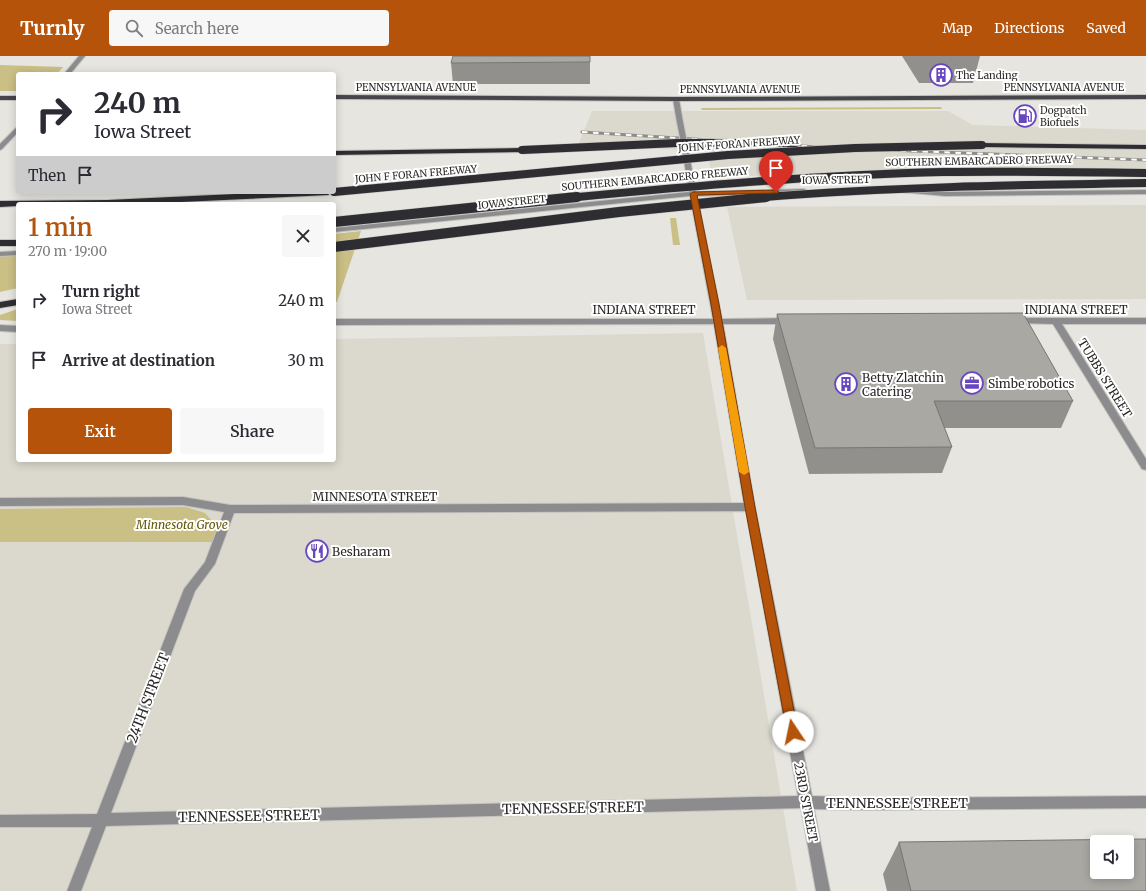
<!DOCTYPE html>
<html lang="en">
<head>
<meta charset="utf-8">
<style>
	body { margin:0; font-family:Merriweather,serif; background:#f7f7f7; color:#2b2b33; height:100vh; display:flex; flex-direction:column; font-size:15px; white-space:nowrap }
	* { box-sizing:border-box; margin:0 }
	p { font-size:13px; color:#7c7c81 }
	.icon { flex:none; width:22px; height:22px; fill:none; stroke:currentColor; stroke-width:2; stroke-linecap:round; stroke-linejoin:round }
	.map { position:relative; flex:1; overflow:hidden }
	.side { position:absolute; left:16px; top:146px; width:320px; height:260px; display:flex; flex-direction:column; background:#fff; border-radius:4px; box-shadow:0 2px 10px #0003 }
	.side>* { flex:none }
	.hud { position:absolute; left:16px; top:16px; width:320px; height:122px; border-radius:4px; box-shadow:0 2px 10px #0003; background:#fff; color:#2b2b33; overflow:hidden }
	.controls { position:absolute; left:1090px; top:779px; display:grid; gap:8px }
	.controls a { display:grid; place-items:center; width:44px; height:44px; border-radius:4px; background:#fff; box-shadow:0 2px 10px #0003; font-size:20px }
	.pin { position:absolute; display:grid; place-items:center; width:34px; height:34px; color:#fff; margin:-41px -17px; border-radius:50% 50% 50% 0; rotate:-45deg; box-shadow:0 0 4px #0007 }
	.pin .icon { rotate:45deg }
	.me { position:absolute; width:44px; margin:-22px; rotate:349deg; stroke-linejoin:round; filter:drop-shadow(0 0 3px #0008) }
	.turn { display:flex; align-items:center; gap:14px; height:84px; padding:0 12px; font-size:18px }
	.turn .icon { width:52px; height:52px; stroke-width:2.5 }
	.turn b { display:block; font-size:28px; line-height:34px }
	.then { display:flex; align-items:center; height:38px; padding:0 12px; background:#0003; gap:8px; font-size:15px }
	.round { display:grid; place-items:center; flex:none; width:42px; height:42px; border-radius:4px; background:#f7f7f7 }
	.headline { display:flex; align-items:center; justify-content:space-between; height:68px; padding:0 12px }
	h1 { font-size:24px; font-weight:600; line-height:30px; color:#b45309 }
	.primary-button { display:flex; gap:8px; margin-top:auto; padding:8px 12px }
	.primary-button a { flex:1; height:46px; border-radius:4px; background:#b45309; color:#fff; font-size:16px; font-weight:600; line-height:46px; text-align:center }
	.primary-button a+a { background:#f7f7f7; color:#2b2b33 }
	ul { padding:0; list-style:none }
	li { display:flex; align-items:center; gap:12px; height:60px; padding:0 12px }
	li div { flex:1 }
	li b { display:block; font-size:15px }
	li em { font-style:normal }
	header { display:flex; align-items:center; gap:24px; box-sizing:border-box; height:56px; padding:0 20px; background:#b45309; color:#fff }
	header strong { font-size:19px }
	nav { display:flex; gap:22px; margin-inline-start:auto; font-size:14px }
	.search { width:280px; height:36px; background:#f7f7f7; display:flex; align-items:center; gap:10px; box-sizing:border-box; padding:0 14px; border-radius:4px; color:#7c7c81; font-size:15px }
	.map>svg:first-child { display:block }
</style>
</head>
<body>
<header>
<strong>Turnly</strong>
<div class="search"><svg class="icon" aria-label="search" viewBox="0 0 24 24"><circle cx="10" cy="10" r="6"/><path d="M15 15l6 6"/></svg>Search here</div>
<nav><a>Map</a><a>Directions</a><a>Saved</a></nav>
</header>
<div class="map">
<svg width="1146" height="835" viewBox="0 0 1146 835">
	<rect width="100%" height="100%" fill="#e6e5e0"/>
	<g fill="#dbd9cd">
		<polygon points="592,55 948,55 973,69 1146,74 1146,118 712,120 707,96 579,87"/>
		<polygon points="1146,149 1146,243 747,244 727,151"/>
		<polygon points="703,277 797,835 0,835 0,288 18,288 18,404 334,404 334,283"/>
	</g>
	<g fill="#cabf85">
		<polygon points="0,9 63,11 57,18 18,18 18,35 0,35"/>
		<polygon points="941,51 942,53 702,54 701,52"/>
		<polygon points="670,162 676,162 680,189 673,189"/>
		<polygon points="361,175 337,246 334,246 334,178"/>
		<polygon points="18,197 18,232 0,236 0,200 2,198"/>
		<polygon points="18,253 18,265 0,264 0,259"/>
		<polygon points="186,451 205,457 218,472 213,486 0,486 0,453"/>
	</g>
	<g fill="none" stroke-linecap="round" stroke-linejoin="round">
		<g stroke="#c4c3bf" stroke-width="2">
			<g id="minor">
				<polygon points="79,0 85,0 70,18 64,18"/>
				<polygon points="676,41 679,43 682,61 679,63 676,61 673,43"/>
				<polygon points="18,70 18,76 2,93 0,94 0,88"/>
				<path d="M685,90L688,92L696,136L804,133L808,135L804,137L697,140L722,263L790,262L794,265L790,268H723L755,451L812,740L866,742L1146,740V752L866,754L814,753L830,835H816L801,752L106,770L81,835H67L92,771H0V759L97,758L184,533L205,506L224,456L183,449L0,450V442L183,441L230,449L744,447L714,268L334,269V263H713L690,140L334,176V172L689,136L682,92ZM746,455L798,740L111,757L195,535L215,508L234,457Z"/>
				<polygon points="903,133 945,136 1146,134 1146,138 945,140 901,136 901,134"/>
				<polygon points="18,195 18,199 0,200 0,196"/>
				<polygon points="1014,262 1146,262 1146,268 1062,268 1146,403 1146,414 1142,413 1053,268 1011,267 1010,265 1011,263"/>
				<polygon points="0,269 18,270 18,276 0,275"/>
			</g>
		</g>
		<g stroke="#c4c3bf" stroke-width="2">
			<g id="major">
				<polygon points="334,39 676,41 1146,39 1146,43 676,45 334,43"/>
				<rect x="0" y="40" width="18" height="4"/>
			</g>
		</g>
		<g stroke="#c4c3bf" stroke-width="2">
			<g id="highway">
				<polygon points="979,87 1146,89 1146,93 982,91 978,89"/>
				<polygon points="522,92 526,94 525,96 334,99 334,95"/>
				<polygon points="277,136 332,136 328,139 139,148 18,148 18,150 0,151 0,145 108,144"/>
				<rect x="0" y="184" width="18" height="6"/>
				<polygon points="18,243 18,249 0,252 0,246"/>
			</g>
		</g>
		<use href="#minor" fill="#8c8c8e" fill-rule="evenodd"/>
		<use href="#major" fill="#464549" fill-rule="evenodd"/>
		<use href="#highway" fill="#2e2d31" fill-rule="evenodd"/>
		<g stroke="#8d8c88" stroke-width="3">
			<polyline id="rail" points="582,76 833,92 1146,104"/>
		</g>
		<use href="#rail" stroke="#fff" stroke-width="2" stroke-dasharray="5.5" stroke-linecap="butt"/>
		<g stroke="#c4c3bf" stroke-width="8" stroke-linecap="butt">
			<polyline id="minor-bridge" points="679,61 685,92"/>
		</g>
		<g stroke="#c4c3bf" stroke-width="9" stroke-linecap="butt">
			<g id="highway-bridge-far1">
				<polyline points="522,94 677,87 795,87"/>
				<polyline points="334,136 728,99 855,92 982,89"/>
				<path d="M567,142C692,130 818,119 943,116C1011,115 1078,116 1146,117"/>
				<path d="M754,142C884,131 1015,129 1146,127"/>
			</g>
		</g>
		<g stroke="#c4c3bf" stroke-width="11" stroke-linecap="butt">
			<g id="highway-bridge">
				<polyline points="334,166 577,141"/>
				<polyline points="334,191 619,156 766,141"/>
			</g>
		</g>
		<use href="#minor-bridge" stroke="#8c8c8e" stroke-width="6"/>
		<use href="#highway-bridge-far1" stroke="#2e2d31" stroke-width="8"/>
		<use href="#highway-bridge" stroke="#2e2d31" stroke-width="10"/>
	</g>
	<g fill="#91908c">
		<polygon points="902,0 980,0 973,27 919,27"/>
		<polygon points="590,6 590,28 453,28 451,7"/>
		<polygon points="777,258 1073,345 1061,372 944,372 952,391 942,417 809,418 773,283"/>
		<polygon points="899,786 1146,835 887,835 883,818"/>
	</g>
	<g fill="#a9a8a3" stroke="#767672" fill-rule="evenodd">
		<polygon points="453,0 590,0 590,6 451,7"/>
		<polygon points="1023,257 1073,345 934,345 952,391 815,392 777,258"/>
		<path d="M1146,783V835H911L899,786ZM1097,786H1127V816H1097Z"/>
	</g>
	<polygon fill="#b45309" stroke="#753606" points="776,134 779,136 778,137 697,139 719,248 755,451 798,676 797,680 793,682 789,680 787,676 745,451 711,248 690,138 693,136"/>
	<polygon fill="#f59e0b" points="722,289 726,292 749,416 744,419 739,416 718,292"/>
	<defs>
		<g id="building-ring" transform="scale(1.15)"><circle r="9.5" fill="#fff" stroke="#6746bf" stroke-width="1.5"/><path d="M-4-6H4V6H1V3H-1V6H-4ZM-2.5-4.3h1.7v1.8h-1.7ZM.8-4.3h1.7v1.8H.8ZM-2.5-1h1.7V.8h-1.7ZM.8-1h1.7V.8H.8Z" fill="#6746bf"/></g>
		<g id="fuel-ring" transform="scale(1.15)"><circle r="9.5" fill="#fff" stroke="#6746bf" stroke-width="1.5"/><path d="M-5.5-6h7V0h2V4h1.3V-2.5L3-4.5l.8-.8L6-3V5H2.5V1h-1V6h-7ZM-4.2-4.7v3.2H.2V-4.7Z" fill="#6746bf"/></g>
		<g id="office-ring" transform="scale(1.15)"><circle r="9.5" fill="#fff" stroke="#6746bf" stroke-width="1.5"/><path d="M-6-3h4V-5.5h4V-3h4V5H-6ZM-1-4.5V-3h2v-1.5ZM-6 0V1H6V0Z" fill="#6746bf"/></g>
		<g id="restaurant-ring" transform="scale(1.15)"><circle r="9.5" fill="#fff" stroke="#6746bf" stroke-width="1.5"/><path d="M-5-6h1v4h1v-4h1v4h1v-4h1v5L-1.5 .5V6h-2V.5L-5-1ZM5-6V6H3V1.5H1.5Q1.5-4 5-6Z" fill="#6746bf"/></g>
	</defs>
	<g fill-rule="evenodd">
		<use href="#building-ring" x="941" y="19"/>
		<use href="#fuel-ring" x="1025" y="60"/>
		<use href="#office-ring" x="972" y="327"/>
		<use href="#building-ring" x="846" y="328"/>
		<use href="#restaurant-ring" x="317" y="495"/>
	</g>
	<g text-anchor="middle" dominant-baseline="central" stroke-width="4" stroke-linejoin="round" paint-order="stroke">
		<g font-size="10" fill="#2a2927" stroke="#fff" text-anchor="start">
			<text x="956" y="19">The Landing</text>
			<text x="1040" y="54">Dogpatch<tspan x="1040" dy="12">Biofuels</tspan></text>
		</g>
		<g font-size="10" fill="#2a2927" stroke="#fff">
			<text x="416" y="31">PENNSYLVANIA AVENUE</text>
			<text x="1064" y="31">PENNSYLVANIA AVENUE</text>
			<text x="740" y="33">PENNSYLVANIA AVENUE</text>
			<text transform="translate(739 88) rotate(-4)">JOHN F FORAN FREEWAY</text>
			<text transform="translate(979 105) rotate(-1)">SOUTHERN EMBARCADERO FREEWAY</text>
			<text transform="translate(416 118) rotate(-5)">JOHN F FORAN FREEWAY</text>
			<text transform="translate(655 123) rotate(-5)">SOUTHERN EMBARCADERO FREEWAY</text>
			<text transform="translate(836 124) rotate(-1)">IOWA STREET</text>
			<text transform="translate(512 146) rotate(-6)">IOWA STREET</text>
		</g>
		<g font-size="12" fill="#2a2927" stroke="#fff">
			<text x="644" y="253">INDIANA STREET</text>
			<text x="1076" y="253">INDIANA STREET</text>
			<text transform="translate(1105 322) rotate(58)">TUBBS STREET</text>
			<text x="375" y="440">MINNESOTA STREET</text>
			<text transform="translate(806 746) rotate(79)">23RD STREET</text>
		</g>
		<g font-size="12" fill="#2a2927" stroke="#fff" text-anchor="start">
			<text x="862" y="321">Betty Zlatchin<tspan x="862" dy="14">Catering</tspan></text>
			<text x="988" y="327">Simbe robotics</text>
			<text x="332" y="495">Besharam</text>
		</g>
		<g font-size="12" font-style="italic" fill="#645705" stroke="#fff">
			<text x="182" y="468">Minnesota Grove</text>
		</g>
		<g font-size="14" fill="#2a2927" stroke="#fff">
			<text transform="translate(148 642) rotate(-69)">24TH STREET</text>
			<text x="897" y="747">TENNESSEE STREET</text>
			<text transform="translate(573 752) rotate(-1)">TENNESSEE STREET</text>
			<text transform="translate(249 760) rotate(-1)">TENNESSEE STREET</text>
		</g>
	</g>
</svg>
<div class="controls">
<a><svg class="icon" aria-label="sound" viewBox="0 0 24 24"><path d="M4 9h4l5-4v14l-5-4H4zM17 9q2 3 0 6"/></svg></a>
</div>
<div class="pin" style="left:776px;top:136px;background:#d93025"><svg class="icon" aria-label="arrive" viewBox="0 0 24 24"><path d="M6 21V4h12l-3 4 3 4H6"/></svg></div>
<svg class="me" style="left:793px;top:676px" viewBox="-20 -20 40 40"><circle r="19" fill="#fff"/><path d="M0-13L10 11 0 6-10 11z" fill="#b45309"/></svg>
<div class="hud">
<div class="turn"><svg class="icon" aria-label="right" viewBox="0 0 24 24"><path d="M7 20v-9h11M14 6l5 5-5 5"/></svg><div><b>240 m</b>Iowa Street</div></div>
<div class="then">Then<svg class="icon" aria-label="arrive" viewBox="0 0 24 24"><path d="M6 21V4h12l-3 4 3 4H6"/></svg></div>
</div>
<section class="side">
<div class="headline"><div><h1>1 min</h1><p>270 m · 19:00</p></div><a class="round"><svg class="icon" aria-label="close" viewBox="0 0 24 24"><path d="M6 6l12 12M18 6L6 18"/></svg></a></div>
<ul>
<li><svg class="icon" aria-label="right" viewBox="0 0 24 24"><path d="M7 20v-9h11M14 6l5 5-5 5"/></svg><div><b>Turn right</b><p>Iowa Street</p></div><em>240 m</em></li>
<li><svg class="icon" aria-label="arrive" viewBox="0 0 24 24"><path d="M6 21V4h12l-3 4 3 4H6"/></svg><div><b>Arrive at destination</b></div><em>30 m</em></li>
</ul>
<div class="primary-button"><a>Exit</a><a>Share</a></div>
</section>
</div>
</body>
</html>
